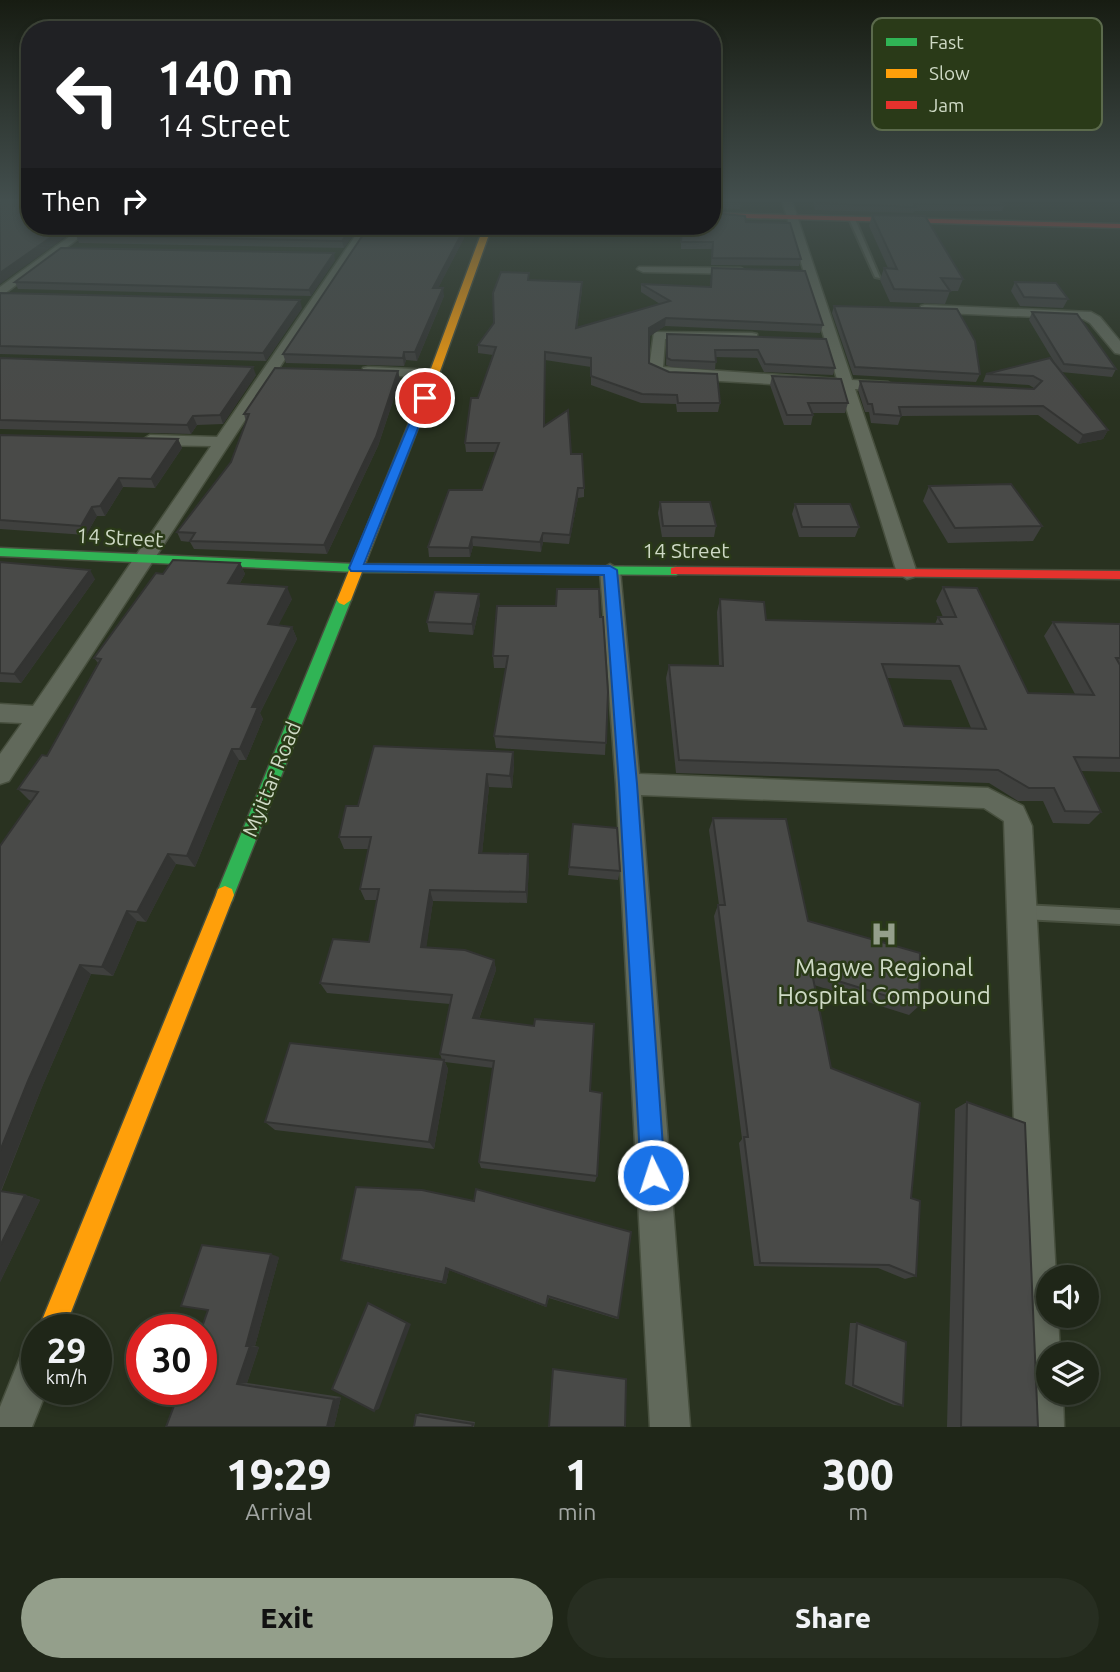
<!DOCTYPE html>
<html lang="en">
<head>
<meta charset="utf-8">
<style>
	body { margin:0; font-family:Ubuntu,sans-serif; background:#272e21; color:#f1f3f6; height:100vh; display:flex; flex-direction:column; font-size:26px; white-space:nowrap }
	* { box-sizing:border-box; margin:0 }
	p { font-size:23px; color:#a1a5a2 }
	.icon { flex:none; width:38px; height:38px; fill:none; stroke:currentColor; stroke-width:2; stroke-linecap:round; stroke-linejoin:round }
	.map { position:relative; height:1427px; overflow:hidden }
	.panel { display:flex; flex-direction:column; background:#1f2618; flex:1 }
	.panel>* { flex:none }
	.top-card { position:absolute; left:21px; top:21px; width:700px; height:214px; border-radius:28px; box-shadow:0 4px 10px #0003,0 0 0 2px #3c4337; background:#202124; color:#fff; overflow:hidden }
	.controls { position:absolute; left:1036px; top:1265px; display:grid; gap:14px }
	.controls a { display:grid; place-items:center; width:63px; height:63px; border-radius:50%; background:#1f2618; box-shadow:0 4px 10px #0003,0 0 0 2px #3c4337; font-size:35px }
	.speed { position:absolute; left:21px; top:1314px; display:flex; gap:14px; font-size:35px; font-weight:700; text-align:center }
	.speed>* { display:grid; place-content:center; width:91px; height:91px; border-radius:50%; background:#1f2618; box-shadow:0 4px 10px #0003,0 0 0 2px #3c4337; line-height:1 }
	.speed small { font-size:18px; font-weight:400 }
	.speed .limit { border:10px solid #d22; background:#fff; color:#111 }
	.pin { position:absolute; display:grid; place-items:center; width:60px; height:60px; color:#fff; margin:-30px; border:4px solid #fff; border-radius:50%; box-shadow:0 2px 7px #0007 }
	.me { position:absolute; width:77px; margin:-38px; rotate:356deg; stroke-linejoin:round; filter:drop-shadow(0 0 5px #0008) }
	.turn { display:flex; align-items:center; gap:24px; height:147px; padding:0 21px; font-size:32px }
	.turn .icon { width:91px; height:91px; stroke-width:2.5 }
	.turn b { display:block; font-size:49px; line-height:60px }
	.then { display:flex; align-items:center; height:66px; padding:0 21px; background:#0003; gap:14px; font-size:26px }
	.eta { display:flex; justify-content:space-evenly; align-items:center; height:119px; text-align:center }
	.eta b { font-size:42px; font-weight:800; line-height:49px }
	.button { display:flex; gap:14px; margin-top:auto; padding:14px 21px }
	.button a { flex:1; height:80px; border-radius:42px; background:#949f8b; color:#111; font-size:28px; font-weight:800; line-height:80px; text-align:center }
	.button a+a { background:#272e21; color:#f1f3f6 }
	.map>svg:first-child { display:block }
</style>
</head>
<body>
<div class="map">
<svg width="1120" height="1427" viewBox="0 0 1120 1427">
	<rect width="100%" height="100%" fill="#293220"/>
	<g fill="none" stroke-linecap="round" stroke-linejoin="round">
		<g stroke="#474f3e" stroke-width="4">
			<g id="lane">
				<polygon points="852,217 855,219 880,278 875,277 849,219"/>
				<polygon points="1023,905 1120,910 1120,924 1023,919 1018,917 1016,912 1018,907"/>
			</g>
		</g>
		<g stroke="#474f3e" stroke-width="3">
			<g id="street">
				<polygon points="782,201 792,201 852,380 888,382 895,386 888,390 855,389 917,573 914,577 907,579 897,573 840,388 668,378 649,369 654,332 752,333 757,334 757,340 665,339 663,367 837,379"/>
				<polygon points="84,226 95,226 0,297 0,287"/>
				<polygon points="362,226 372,226 9,781 0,784 0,754 22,723 0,722 0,704 33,706 211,446 150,445 142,440 150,435 217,437"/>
				<polygon points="639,267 741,268 747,271 741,274 643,272 637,269"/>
				<polygon points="925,305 1091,312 1100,317 1120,341 1120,354 1115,353 1090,323 1083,319 921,312 921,306"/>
				<polygon points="368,367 434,370 441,374 434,378 363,374 363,368"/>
				<polygon points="610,564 620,570 639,774 988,788 1023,806 1032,826 1056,1278 1048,1278 1048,1316 1058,1316 1060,1354 1048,1354 1048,1393 1063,1393 1064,1427 1024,1427 1004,821 984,808 641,795 690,1427 650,1427 616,784 600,570"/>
				<polygon points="37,1345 37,1390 47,1390 32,1427 0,1427 0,1407 23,1350"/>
			</g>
		</g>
		<g stroke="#474f3e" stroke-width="3">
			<g id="fast">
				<polygon points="0,548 356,564 676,567 683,571 676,575 356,572 0,556"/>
				<polygon points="344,595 351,600 234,895 232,901 225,904 218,901 216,895 337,600"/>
			</g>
		</g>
		<g stroke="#474f3e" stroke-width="3">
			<g id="slow">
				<polygon points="484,226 492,226 439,374 351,600 344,605 339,603 337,600 429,374"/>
				<polygon points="225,886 232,889 234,895 64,1330 38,1330 216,895 218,889"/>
			</g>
		</g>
		<g stroke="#474f3e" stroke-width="3">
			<g id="jam">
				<polygon points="712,213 1120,224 1120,228 712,217"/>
				<polygon points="676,567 1120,571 1120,579 671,574 671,568"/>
			</g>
		</g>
		<use href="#lane" fill="#61695b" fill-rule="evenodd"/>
		<use href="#street" fill="#61695b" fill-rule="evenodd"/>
		<use href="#fast" fill="#30b455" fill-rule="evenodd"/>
		<use href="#slow" fill="#ff9f0a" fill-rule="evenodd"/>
		<use href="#jam" fill="#e5322d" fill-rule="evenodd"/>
	</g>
	<g fill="#3f403e" fill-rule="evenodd">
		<polygon points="712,201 741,203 740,209 712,208"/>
		<polygon points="813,201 1000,201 1005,205 1002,211 914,211 913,213 815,210"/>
		<polygon points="872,215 963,279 958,291 950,291 945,304 890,302 880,280 884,268 888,268 869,226"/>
		<polygon points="746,222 801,259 799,266 711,265 712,249 681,249 681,226"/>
		<polygon points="359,226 344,248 79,243 76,235"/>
		<polygon points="464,238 438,288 444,296 417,361 406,360 404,366 286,363 283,354"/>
		<polygon points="335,260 311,296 18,289 15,282"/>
		<polygon points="712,268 823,325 820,333 665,326 649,336 649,363 720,403 718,412 677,412 676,404 641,403 591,385 591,367 545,360 544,425 571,454 584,488 584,497 578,498 569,544 543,542 541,552 473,546 470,557 429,557 428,547 482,490 496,452 466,452 465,443 478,398 493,355 478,353 478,345 528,280 582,290 577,328 660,304 641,292 641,284 710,287"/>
		<polygon points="1015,282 1068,299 1063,308 1020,306 1011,291"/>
		<polygon points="0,293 302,308 266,361 0,354"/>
		<polygon points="834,306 980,374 976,382 853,375 832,313"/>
		<polygon points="1032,312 1116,369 1112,377 1061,372 1108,430 1103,439 1078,444 1038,415 901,416 898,425 871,423 869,412 865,412 858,390 860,381 1034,389 1034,388 1029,385 983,382 986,374 1056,365 1029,320"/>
		<polygon points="826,339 835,368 833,375 764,372 757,358 716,357 715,370 671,367 666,365 667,341"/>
		<polygon points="0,358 256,375 223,424 197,425 191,434 0,429"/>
		<polygon points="398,371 400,380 378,446 327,554 194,549 190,542 181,541 177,532 231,462 246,422 244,414"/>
		<polygon points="772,376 848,403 845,413 812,413 813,415 811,425 784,425 770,385"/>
		<polygon points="0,435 178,439 182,448 155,488 123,487 105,516 97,516 86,535 0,529"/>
		<polygon points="929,486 1042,526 1033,541 948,543 923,501"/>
		<polygon points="660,502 716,526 714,537 662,537 658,513"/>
		<polygon points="795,504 859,527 855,537 799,537 792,514"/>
		<polygon points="0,562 95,579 21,683 0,682"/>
		<polygon points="240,563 245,574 240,583 292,599 278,625 292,627 297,639 260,713 263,719 246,760 239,760 195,867 176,864 146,922 137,921 113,976 91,974 42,1087 1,1192 25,1195 40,1200 0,1282 0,846 32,801 29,800 18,789 47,756 98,663 94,658 163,574"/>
		<path d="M943,587L1028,693L1075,694L1044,636L1053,622L1120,624V772L1081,771L1101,812L1089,824L1053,823L1043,801H1018L989,783L676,773L666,678L669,665L719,666L717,612L720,599L766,620L935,624L938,617H943L936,601ZM887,678L951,680L971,728L904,726Z"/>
		<polygon points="480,604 473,635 429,632 427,622"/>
		<polygon points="600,617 608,692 605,755 496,748 494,736 506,668 494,668 493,656"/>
		<polygon points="513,752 514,765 512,788 489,787 482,853 529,865 527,903 433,901 426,947 494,960 496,970 479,1019 590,1091 597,1176 595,1182 481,1168 479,1162 493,1068 445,1062 448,1069 434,1149 275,1130 265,1122 442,1060 440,1054 450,1004 327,993 320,983 369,942 377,900 365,900 360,889 368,849 344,849 339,837 358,806"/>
		<polygon points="713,818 808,921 919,1006 909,1015 814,985 831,1068 911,1198 916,1276 905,1279 878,1268 754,1266 739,1143 742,1139 714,916 718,905 719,905 709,830"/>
		<polygon points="569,867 620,871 618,880 568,875"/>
		<polygon points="967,1102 1038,1427 947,1427 955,1109"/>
		<polygon points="356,1187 618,1318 617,1319 549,1298 546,1307 449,1270 446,1284 346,1262 341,1260"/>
		<polygon points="279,1257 255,1346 259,1347 247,1383 341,1397 334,1427 166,1427"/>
		<polygon points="850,1323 857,1323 903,1406 894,1405 845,1384"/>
		<polygon points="420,1413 475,1422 474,1427 414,1427 416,1415"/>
	</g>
	<g fill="#333432">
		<polygon points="67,226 81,226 0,284 0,273"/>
		<polygon points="353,226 359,226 344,248 342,241"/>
		<polygon points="465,226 467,226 464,238 434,296 433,288"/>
		<polygon points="334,253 335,260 311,296 309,290"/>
		<polygon points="443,288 444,296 417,361 415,352"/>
		<polygon points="300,300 302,308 266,361 263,353"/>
		<polygon points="666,318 665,326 649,337 649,328"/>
		<polygon points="404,352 406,360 404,366 403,358"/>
		<polygon points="253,367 256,375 223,424 220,415"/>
		<polygon points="398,371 400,380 378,446 327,554 324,545"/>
		<polygon points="193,416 197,425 191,434 187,425"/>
		<polygon points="1108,430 1103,439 1078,444 1083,435"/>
		<polygon points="178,439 182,448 155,488 151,479"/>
		<polygon points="119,478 123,487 105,516 100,506"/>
		<polygon points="578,488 578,498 569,544 570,535"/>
		<polygon points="92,507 97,516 86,535 81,526"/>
		<polygon points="543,533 543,542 541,552 540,542"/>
		<polygon points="472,537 473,546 470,557 469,548"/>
		<polygon points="240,563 245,574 233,595 228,583"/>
		<polygon points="90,570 95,579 21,683 14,674"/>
		<polygon points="287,587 292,599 273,636 268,624"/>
		<polygon points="479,594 480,604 473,635 472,624"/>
		<polygon points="292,627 297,639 260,713 263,719 246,760 240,749 252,707"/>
		<polygon points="232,749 239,760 195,867 187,856"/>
		<polygon points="513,752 514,765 512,788 510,776"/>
		<polygon points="487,774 489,787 481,864 479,853"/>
		<polygon points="168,854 176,864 146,922 137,912"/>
		<polygon points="528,854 529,865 527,903 526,892"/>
		<polygon points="430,890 433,901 425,957 421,947"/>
		<polygon points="127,911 137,921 113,976 102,967"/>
		<polygon points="494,960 496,970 476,1027 473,1018"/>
		<polygon points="80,965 91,974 42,1087 0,1193 0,1151 28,1081"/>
		<polygon points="444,1060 448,1069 434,1149 429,1142"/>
		<polygon points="25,1195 40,1200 0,1282 0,1246"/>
		<polygon points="271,1254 279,1257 255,1346 246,1346"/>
		<polygon points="446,1268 449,1270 446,1284 443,1282"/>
		<polygon points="368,1303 373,1305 411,1324 379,1409 374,1411"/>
		<polygon points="250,1346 259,1347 247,1383 237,1384"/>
		<polygon points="341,1397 334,1427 327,1427 334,1399"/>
	</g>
	<g fill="#494a48" stroke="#333432" stroke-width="2" fill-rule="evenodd">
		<polygon points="0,201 30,201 30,226 67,226 0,273"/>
		<polygon points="712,201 741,201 741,203 713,202 712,205"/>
		<polygon points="816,201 1000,201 1005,205 914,204 915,207 816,203"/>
		<polygon points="712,213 745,216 746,222 790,223 801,259 712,258 713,242 681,242 682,226 712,226"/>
		<polygon points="872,215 925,216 963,279 941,278 950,291 894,289 884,268 897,269"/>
		<polygon points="87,226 353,226 342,241 76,235"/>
		<polygon points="369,226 465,226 463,231 433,288 443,288 415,352 404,352 403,358 283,354"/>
		<polygon points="61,248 334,253 309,290 15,282"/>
		<polygon points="712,268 805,271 823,325 666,318 649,328 649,363 669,372 717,374 720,403 678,403 677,395 642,394 591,376 591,358 545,352 544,426 568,410 571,454 582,454 584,488 578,488 570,535 543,533 540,542 472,537 469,548 428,547 449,490 482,490 499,443 465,443 471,398 478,398 496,347 478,345 494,323 493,293 501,272 529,273 528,280 582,282 576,328 670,301 641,284 711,287"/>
		<polygon points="1015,282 1056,283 1068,299 1024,297"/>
		<polygon points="0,293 300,300 263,353 0,346"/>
		<polygon points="834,306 957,309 975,341 980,374 855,367"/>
		<polygon points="1032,312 1077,314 1116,369 1064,364"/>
		<polygon points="667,334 826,339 835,368 765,364 758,350 715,350 716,362 671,360 667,358"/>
		<polygon points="0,358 253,367 220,415 193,416 187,425 0,420"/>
		<polygon points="1050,358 1108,430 1083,435 1043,406 899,407 901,416 874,414 872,404 868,404 860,381 1034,389 1042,381 1033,376 986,374"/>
		<polygon points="275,368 398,371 376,437 324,545 190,541 195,533 177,532 231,462 249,414 244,414"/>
		<polygon points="772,376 841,379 848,403 808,403 813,415 787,415"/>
		<polygon points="0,435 178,439 151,479 119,478 100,506 92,507 81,526 0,520"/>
		<polygon points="1011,484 1042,526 955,528 929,486"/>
		<polygon points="660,502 710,502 716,526 663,526"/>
		<polygon points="795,504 850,504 859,527 802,527"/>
		<polygon points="173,560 240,563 228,583 287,587 268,624 292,627 252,707 258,707 240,749 232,749 187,856 168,854 137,912 127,911 102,967 80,965 28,1081 0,1151 0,846 38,792 18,789 42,755 47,756 101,659 94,658 156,573 163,574"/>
		<polygon points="0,562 90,570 14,674 0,673"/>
		<path d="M943,587L977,588L1028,693L1094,695L1053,622L1120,624V658H1116L1120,665V758L1074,757L1101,812L1065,811L1054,788H1029L998,770L679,760L669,665L723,666L720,599L764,602L766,620L942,624L938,617H956ZM882,664L959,666L986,729L904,726Z"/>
		<polygon points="557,589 599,589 600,617 603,617 608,692 606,743 494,736 508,656 493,656 497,606 556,606"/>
		<polygon points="435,592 479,594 472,624 427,622"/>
		<polygon points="374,746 513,752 510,776 487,774 479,853 528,854 526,892 430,890 421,947 465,950 494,960 473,1018 534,1026 535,1019 594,1024 590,1091 602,1093 597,1176 479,1162 494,1061 440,1054 452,995 320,983 333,939 369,942 379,889 360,889 371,837 339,837 346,806 358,806"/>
		<polygon points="713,818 786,819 808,921 920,953 919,1006 812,973 831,1068 920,1103 911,1198 920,1201 916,1276 889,1265 760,1263 744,1137 748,1137 718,905 725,905"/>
		<polygon points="573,824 617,828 620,871 569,867"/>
		<polygon points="290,1043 444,1060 429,1142 265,1122"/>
		<polygon points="967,1102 1025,1123 1038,1427 961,1427"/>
		<polygon points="356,1187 422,1190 474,1201 476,1189 631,1232 618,1318 548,1296 546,1306 446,1268 443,1282 341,1260"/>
		<polygon points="0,1191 25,1195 0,1246"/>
		<polygon points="202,1245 271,1254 246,1346 250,1346 237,1384 334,1399 327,1427 166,1427 180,1390 201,1390 201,1330 208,1310 181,1306"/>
		<polygon points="368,1303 407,1323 374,1411 332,1389"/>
		<polygon points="857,1323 906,1342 903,1406 853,1385"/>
		<polygon points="553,1369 626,1379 625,1427 549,1427"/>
		<polygon points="416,1415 473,1424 472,1427 414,1427"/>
	</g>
	<linearGradient id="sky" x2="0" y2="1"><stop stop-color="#171c12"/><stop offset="0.5" stop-color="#434f4e"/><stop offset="1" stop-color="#434f4e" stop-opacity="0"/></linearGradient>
	<rect width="1120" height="401" fill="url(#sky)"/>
	<polygon fill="#1a73e8" stroke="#114b97" stroke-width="2" points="425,395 430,398 364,564 610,566 617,570 637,784 665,1175 662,1184 653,1188 645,1184 641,1175 619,784 604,575 351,571 349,568 420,398"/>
	<defs>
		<g id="hospital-bare" transform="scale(2.1)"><path d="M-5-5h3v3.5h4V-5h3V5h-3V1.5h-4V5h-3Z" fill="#949f8b" stroke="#2a3a18" stroke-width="2.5" paint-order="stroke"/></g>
	</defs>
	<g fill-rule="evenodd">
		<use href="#hospital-bare" x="884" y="934"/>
	</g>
	<g text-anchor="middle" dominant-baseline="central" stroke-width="5" stroke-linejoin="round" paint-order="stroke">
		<g font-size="21" fill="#ced9c5" stroke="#2a3a18">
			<text transform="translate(120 537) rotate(3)">14 Street</text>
			<text x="686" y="550">14 Street</text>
			<text transform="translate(271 779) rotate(-68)">Myittar Road</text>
		</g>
		<g font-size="24" fill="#ced9c5" stroke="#2a3a18">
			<text x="884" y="967">Magwe Regional<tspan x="884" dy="28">Hospital Compound</tspan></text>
		</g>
	</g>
	<rect x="872" y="18" width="230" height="112" rx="10" fill="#2a3a18" stroke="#5b6a4c" stroke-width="2"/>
	<rect x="886" y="38" width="31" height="8" fill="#30b455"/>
	<rect x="886" y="69" width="31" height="9" fill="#ff9f0a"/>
	<rect x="886" y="101" width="31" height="8" fill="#e5322d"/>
	<g font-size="19" fill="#ced9c5">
		<text x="929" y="49">Fast</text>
		<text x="929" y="80">Slow</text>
		<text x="929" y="112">Jam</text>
	</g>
</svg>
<div class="controls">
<a><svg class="icon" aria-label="sound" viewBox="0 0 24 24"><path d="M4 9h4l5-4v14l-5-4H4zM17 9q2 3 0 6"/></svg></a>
<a><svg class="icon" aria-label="layers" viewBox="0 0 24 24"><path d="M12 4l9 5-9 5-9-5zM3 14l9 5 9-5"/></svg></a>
</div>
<div class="speed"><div>29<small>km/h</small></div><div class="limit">30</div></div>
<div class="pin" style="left:425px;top:398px;background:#d93025"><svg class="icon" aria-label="arrive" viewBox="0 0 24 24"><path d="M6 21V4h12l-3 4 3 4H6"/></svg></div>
<svg class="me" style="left:653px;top:1175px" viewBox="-20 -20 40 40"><circle r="17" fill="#1a73e8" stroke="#fff" stroke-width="3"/><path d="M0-11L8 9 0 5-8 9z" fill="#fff"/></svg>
<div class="top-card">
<div class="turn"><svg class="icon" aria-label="left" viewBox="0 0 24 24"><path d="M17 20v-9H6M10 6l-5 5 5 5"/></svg><div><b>140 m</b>14 Street</div></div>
<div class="then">Then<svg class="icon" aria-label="right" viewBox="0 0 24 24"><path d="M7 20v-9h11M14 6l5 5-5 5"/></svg></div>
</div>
</div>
<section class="panel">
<div class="eta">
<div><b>19:29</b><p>Arrival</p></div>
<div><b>1</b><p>min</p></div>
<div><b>300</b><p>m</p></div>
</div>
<div class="button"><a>Exit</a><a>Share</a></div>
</section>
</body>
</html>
